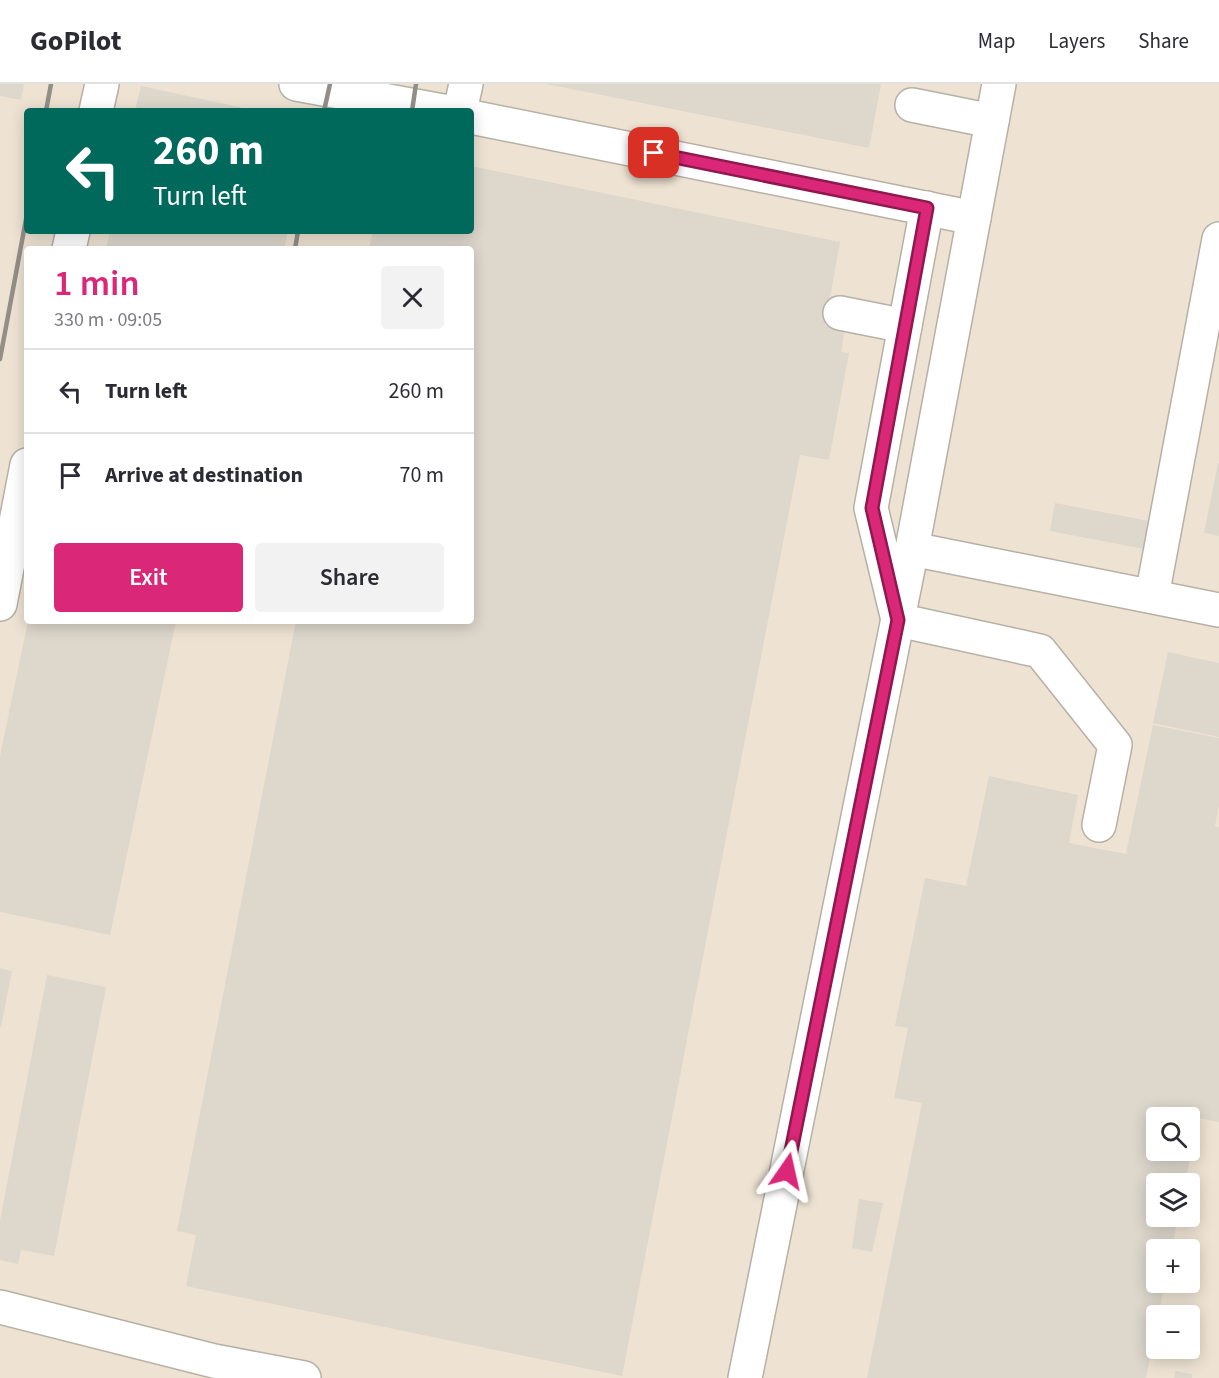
<!DOCTYPE html>
<html lang="en">
<head>
<meta charset="utf-8">
<style>
	body { margin:0; font-family:"Source Sans 3",sans-serif; background:#f2f2f3; color:#2b2b33; height:100vh; display:flex; flex-direction:column; font-size:22px; white-space:nowrap }
	* { box-sizing:border-box; margin:0 }
	p { font-size:20px; color:#7c7c81 }
	.icon { flex:none; width:33px; height:33px; fill:none; stroke:currentColor; stroke-width:2; stroke-linecap:round; stroke-linejoin:round }
	.map { position:relative; flex:1; overflow:hidden }
	.panel { position:absolute; left:24px; top:162px; width:450px; height:378px; display:flex; flex-direction:column; background:#fff; border-radius:6px; box-shadow:0 3px 15px #0003 }
	.panel>* { flex:none }
	.top-card { position:absolute; left:24px; top:24px; width:450px; height:126px; border-radius:6px; box-shadow:0 3px 15px #0003; background:#00695c; color:#fff; overflow:hidden }
	.buttons { position:absolute; left:1146px; top:1023px; display:grid; gap:12px }
	.buttons a { display:grid; place-items:center; width:54px; height:54px; border-radius:6px; background:#fff; box-shadow:0 3px 15px #0003; font-size:30px }
	.pin { position:absolute; display:grid; place-items:center; width:51px; height:51px; color:#fff; margin:-26px; border-radius:12px; box-shadow:0 3px 9px #0006 }
	.me { position:absolute; width:66px; margin:-33px; rotate:11deg; stroke-linejoin:round; filter:drop-shadow(0 0 4px #0008) }
	.turn { display:flex; align-items:center; gap:21px; height:126px; padding:0 30px; font-size:27px }
	.turn .icon { width:78px; height:78px; stroke-width:2.5 }
	.turn b { display:block; font-size:42px; line-height:51px }
	.round { display:grid; place-items:center; flex:none; width:63px; height:63px; border-radius:6px; background:#f2f2f3 }
	.summary { display:flex; align-items:center; justify-content:space-between; height:102px; padding:0 30px }
	h1 { font-size:36px; font-weight:600; line-height:45px; color:#db2777 }
	.action { display:flex; gap:12px; margin-top:auto; padding:12px 30px }
	.action a { flex:1; height:69px; border-radius:6px; background:#db2777; color:#fff; font-size:24px; font-weight:600; line-height:69px; text-align:center }
	.action a+a { background:#f2f2f3; color:#2b2b33 }
	ul { padding:0; list-style:none }
	li { display:flex; align-items:center; gap:18px; height:84px; padding:0 30px; border-top:2px solid #e1e1e2 }
	li div { flex:1 }
	li b { display:block; font-size:22px }
	li em { font-style:normal }
	header { display:flex; align-items:center; gap:36px; box-sizing:border-box; height:84px; padding:0 30px; background:#fff; border-bottom:2px solid #e1e1e2 }
	header strong { font-size:28px }
	nav { display:flex; gap:33px; margin-inline-start:auto; font-size:21px }
	.map>svg:first-child { display:block }
</style>
</head>
<body>
<header>
<strong>GoPilot</strong>
<nav><a>Map</a><a>Layers</a><a>Share</a></nav>
</header>
<div class="map">
<svg width="1219" height="1294" viewBox="0 0 1219 1294">
	<rect width="100%" height="100%" fill="#f8f1e6"/>
	<path fill="#eee3d3" fill-rule="evenodd" d="M0,0H1219V1294H0ZM27,27H471V147H27ZM27,165H471V537H27ZM1156,1034H1190V1066H1156ZM1156,1100H1190V1132H1156ZM1156,1166H1190V1198H1156ZM1156,1232H1190V1264H1156Z"/>
	<g fill="#ddd7cc" fill-rule="evenodd">
		<polygon points="0,0 24,0 21,16 0,12"/>
		<polygon points="546,0 881,0 869,64"/>
		<polygon points="141,2 253,26 253,27 135,27"/>
		<polygon points="471,82 840,158 825,241 845,244 841,268 849,269 829,376 800,371 622,1292 186,1202 196,1151 177,1147 296,537 471,537 471,165 369,165 373,147 471,147"/>
		<polygon points="110,147 288,147 284,165 106,165"/>
		<polygon points="1218,379 1219,379 1219,452 1204,449"/>
		<polygon points="1055,419 1149,437 1144,465 1050,447"/>
		<polygon points="28,537 176,537 110,851 0,828 0,672"/>
		<polygon points="1168,568 1219,579 1219,653 1153,639"/>
		<path d="M1153,641L1219,654V721L1215,742L1219,743V1038L1198,1034L1185,1100H1156V1132H1178L1172,1166H1156V1198H1165L1146,1294H867L922,1019L894,1014L908,944L895,942L925,794L966,802L989,692L1078,711L1069,759L1126,770ZM1156,1034H1190V1066H1156Z"/>
		<polygon points="0,884 12,887 1,943 0,943"/>
		<polygon points="47,891 106,903 54,1172 21,1166 18,1180 0,1176 0,1137"/>
		<polygon points="859,1115 883,1119 872,1168 852,1164"/>
		<polygon points="1175,1287 1192,1290 1192,1294 1174,1294"/>
	</g>
	<g fill="none" stroke-linecap="round" stroke-linejoin="round">
		<g stroke="#b7b0a6" stroke-width="36">
			<g id="minor">
				<polyline points="296,0 443,27"/>
				<polyline points="912,21 992,37"/>
				<polyline points="96,27 102,0"/>
				<polyline points="460,27 466,0"/>
				<polyline points="471,33 974,134"/>
				<polyline points="927,124 871,424 898,536 1040,567 1115,661 1099,741"/>
				<polyline points="69,165 73,147"/>
				<polyline points="840,229 905,242"/>
				<polyline points="912,465 1219,526"/>
				<polyline points="1152,512 1219,155"/>
				<polyline points="0,520 27,381"/>
				<polyline points="0,1223 214,1277 304,1294"/>
				<polyline points="745,1294 912,465 999,0"/>
			</g>
		</g>
		<use href="#minor" stroke="#fff" stroke-width="33"/>
		<g stroke="#938f87" stroke-width="4.5">
			<polyline points="46,27 51,0"/>
			<polyline points="324,27 330,0"/>
			<polyline points="412,27 416,0"/>
			<polyline points="295,165 298,147"/>
			<polyline points="0,275 27,130"/>
		</g>
	</g>
	<g fill="none" stroke-linecap="round" stroke-linejoin="round">
		<g stroke="#8e194d" stroke-width="15">
			<polyline id="route" points="654,69 927,124 872,424 898,536 787,1087"/>
		</g>
		<use href="#route" stroke="#db2777" stroke-width="10"/>
	</g>
</svg>
<div class="buttons">
<a><svg class="icon" aria-label="search" viewBox="0 0 24 24"><circle cx="10" cy="10" r="6"/><path d="M15 15l6 6"/></svg></a>
<a><svg class="icon" aria-label="layers" viewBox="0 0 24 24"><path d="M12 4l9 5-9 5-9-5zM3 14l9 5 9-5"/></svg></a>
<a>+</a>
<a>−</a>
</div>
<div class="pin" style="left:654px;top:69px;background:#d93025"><svg class="icon" aria-label="arrive" viewBox="0 0 24 24"><path d="M6 21V4h12l-3 4 3 4H6"/></svg></div>
<svg class="me" style="left:787px;top:1087px" viewBox="-20 -20 40 40"><path d="M0-17L14 15 0 8-14 15z" fill="#db2777" stroke="#fff" stroke-width="4"/></svg>
<div class="top-card">
<div class="turn"><svg class="icon" aria-label="left" viewBox="0 0 24 24"><path d="M17 20v-9H6M10 6l-5 5 5 5"/></svg><div><b>260 m</b>Turn left</div></div>
</div>
<section class="panel">
<div class="summary"><div><h1>1 min</h1><p>330 m · 09:05</p></div><a class="round"><svg class="icon" aria-label="close" viewBox="0 0 24 24"><path d="M6 6l12 12M18 6L6 18"/></svg></a></div>
<ul>
<li><svg class="icon" aria-label="left" viewBox="0 0 24 24"><path d="M17 20v-9H6M10 6l-5 5 5 5"/></svg><div><b>Turn left</b></div><em>260 m</em></li>
<li><svg class="icon" aria-label="arrive" viewBox="0 0 24 24"><path d="M6 21V4h12l-3 4 3 4H6"/></svg><div><b>Arrive at destination</b></div><em>70 m</em></li>
</ul>
<div class="action"><a>Exit</a><a>Share</a></div>
</section>
</div>
</body>
</html>
